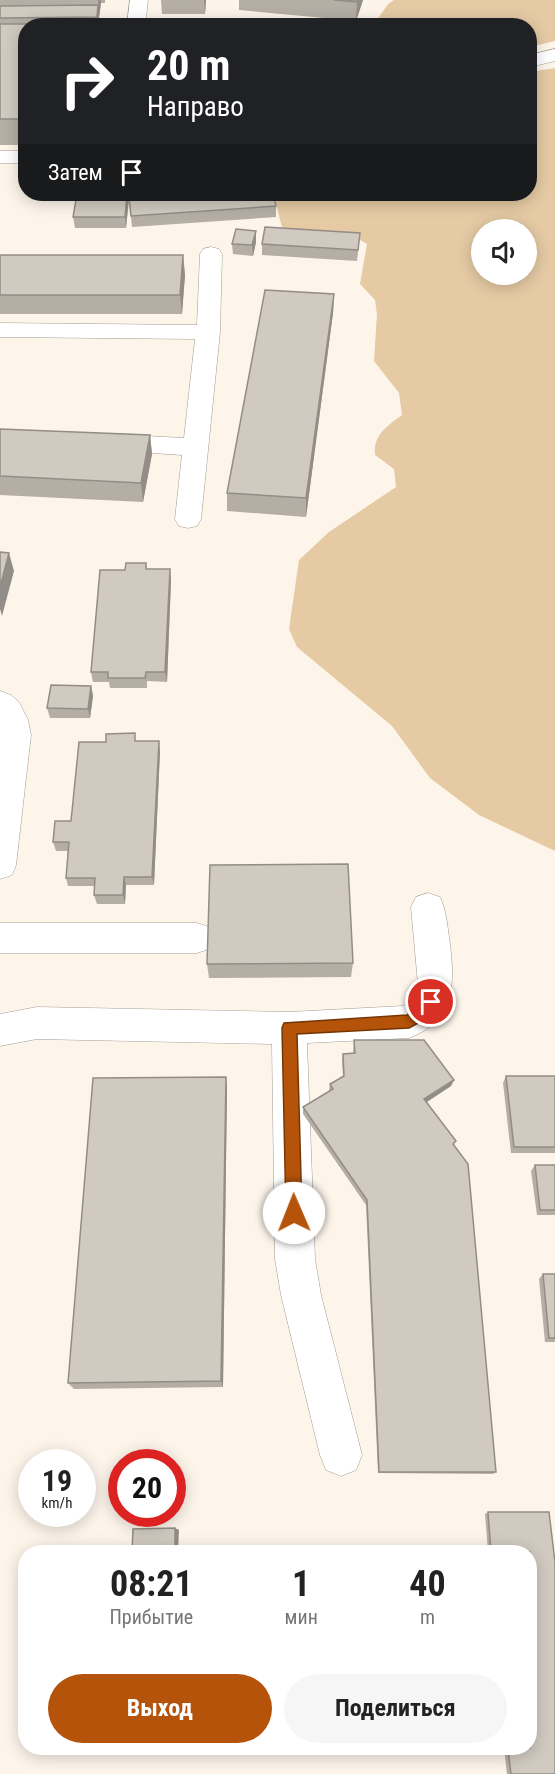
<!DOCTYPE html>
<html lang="ru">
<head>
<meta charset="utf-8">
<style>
	body { margin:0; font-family:"Roboto Condensed",sans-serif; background:#f6f6f6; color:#222; height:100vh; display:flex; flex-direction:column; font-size:22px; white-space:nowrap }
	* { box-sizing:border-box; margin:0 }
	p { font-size:20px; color:#767676 }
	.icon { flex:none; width:33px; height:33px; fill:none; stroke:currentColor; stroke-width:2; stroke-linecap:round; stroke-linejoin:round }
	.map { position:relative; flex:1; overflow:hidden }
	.details { position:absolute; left:18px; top:1545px; width:519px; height:210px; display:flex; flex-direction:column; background:#fff; border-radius:24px; box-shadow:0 3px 15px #0003 }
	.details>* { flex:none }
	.banner { position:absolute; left:18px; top:18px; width:519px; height:183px; border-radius:24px; box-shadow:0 3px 15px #0003; background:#202124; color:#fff; overflow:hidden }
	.fabs { position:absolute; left:471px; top:219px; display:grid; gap:12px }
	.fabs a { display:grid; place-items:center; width:66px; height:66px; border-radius:50%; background:#fff; box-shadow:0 3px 15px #0003; font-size:30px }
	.speed { position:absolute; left:18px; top:1449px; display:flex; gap:12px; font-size:30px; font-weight:700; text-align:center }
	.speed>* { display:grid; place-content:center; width:78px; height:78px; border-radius:50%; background:#fff; box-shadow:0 3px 15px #0003; line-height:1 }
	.speed small { font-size:15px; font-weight:400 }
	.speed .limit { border:9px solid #d22; background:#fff; color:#111 }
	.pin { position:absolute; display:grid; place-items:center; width:51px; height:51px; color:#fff; margin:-26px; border:3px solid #fff; border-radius:50%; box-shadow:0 2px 6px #0007 }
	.me { position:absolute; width:66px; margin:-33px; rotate:359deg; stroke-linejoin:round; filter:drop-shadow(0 0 4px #0008) }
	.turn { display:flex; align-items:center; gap:21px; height:126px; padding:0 30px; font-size:27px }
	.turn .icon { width:78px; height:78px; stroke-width:2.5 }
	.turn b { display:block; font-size:42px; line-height:51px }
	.then { display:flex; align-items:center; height:57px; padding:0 30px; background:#0003; gap:12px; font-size:22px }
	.eta { display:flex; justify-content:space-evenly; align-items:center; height:102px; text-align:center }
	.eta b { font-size:36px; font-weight:700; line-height:42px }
	.button { display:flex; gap:12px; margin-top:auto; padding:12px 30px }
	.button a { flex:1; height:69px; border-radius:36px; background:#b45309; color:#fff; font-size:24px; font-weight:700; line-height:69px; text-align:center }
	.button a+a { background:#f6f6f6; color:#222 }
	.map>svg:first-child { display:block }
</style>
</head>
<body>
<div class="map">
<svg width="555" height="1774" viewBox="0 0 555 1774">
	<rect width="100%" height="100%" fill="#fdf5ea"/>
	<g fill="#e5caa4" fill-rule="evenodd">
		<polygon points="394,0 555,0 555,41 530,47 530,26 378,25 377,20 388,4"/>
		<path d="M555,68V851L479,815L430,778L392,726L297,647L289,629L299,560L329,532L396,487L394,469L375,455C373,435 387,426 402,415L399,393L374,361L377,314L375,300L360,284L367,244L360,240L289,231L282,227L275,200H253L235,194H530V72ZM482,230H526V274H482Z"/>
	</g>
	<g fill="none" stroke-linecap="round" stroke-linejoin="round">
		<g stroke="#a29b91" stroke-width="1">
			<g id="minor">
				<polygon points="130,0 148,0 145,26 127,26"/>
				<polygon points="555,49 555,61 530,67 530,55"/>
				<rect x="0" y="151" width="26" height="12"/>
				<polygon points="211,247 219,249 222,254 220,332 201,519 197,526 188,528 179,526 175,519 182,455 108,450 99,448 95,442 99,436 108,434 184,438 195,339 0,337 0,323 197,325 200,254 203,249"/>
				<polygon points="0,691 11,695 19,702 28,720 31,735 16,865 12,875 0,879"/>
				<path d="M428,893L440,897C446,910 447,923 449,937C455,981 457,1020 409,1038L307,1043L315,1259L321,1295L362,1455L356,1470L341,1476L326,1470L320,1455L281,1295L275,1259L272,1044L37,1039L0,1046V1014L37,1007L289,1012L403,1006L416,994L418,984L411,907L416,897Z"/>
				<polygon points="0,923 197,923 209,927 214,938 209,949 197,953 0,953"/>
			</g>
		</g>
		<use href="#minor" fill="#fff" fill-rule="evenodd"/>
	</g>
	<g fill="#b4aea5">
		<polygon points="0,0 105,0 105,3 101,3 98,24 26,26 26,145 0,145"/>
		<polygon points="161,0 206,0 205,14 162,14"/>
		<polygon points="239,0 363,0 356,21 239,10"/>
		<polygon points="77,194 154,194 154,195 276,206 276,217 132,227 129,198 126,228 75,228 73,217"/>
		<polygon points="256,231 256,242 253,256 233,254 232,244"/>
		<polygon points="262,244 359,244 357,261 262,255"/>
		<polygon points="0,255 183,255 185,275 182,314 0,314"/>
		<polygon points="334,294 333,313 306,517 227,511 227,493"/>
		<polygon points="0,429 150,435 152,454 143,502 0,495"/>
		<polygon points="146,563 147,569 171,580 167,682 147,681 147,688 110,688 109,682 93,682 91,672 125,570"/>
		<polygon points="91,686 93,696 90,718 50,718 47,708"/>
		<polygon points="137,741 160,751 154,885 126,885 125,904 97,904 94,895 95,886 68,886 66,878 68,851 56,851 53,842"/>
		<polygon points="353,963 351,977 209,978 207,964"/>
		<polygon points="354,1040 454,1080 451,1086 427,1102 455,1145 496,1472 493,1474 378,1473 366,1205 303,1114 303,1107 329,1091 330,1084 343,1076 342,1061 343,1054 353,1053"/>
		<polygon points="506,1076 555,1076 555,1153 511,1153 503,1083"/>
		<polygon points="226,1077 227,1089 223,1387 74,1389 68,1383"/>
		<polygon points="535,1165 555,1165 555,1215 537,1215 531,1171"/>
		<polygon points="543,1274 555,1274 555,1342 545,1342 539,1279"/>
		<polygon points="488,1512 549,1512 555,1562 555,1774 507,1774 504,1748 530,1748 530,1552 488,1552 485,1514"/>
	</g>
	<g fill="#928d86">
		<polygon points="98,0 101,0 101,3 98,26 97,17 98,5"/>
		<polygon points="204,0 206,0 205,14"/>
		<polygon points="358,0 363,0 356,21 357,2"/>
		<polygon points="127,194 129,194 129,198 126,228 125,217"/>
		<polygon points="256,231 256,242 253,256 252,245"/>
		<polygon points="183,255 185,275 182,314 180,295"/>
		<polygon points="334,294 333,313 306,517 306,498"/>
		<polygon points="150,435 152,454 143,502 141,483"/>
		<polygon points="9,553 14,571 2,616 0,609 0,587"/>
		<polygon points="170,569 171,580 167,682 165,672"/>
		<polygon points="91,686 93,696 90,718 88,709"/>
		<polygon points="159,741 160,751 154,885 152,877"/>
		<polygon points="124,877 126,885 125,904 123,895"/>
		<polygon points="226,1077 227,1089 223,1387 221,1381"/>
		<polygon points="454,1080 451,1086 422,1105 424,1099"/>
		<polygon points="175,1528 179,1530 178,1552 175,1552"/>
	</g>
	<g fill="#d1cac0" stroke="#928d86" stroke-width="1.5">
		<polygon points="334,0 358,0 357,2"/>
		<polygon points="98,5 97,17 0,18 0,6"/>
		<polygon points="0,24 168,24 168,26 26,26 26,119 0,119"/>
		<polygon points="77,194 127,194 125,217 73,217"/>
		<polygon points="183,194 273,194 276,206 131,216 129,197"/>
		<polygon points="265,227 360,233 358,250 262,244"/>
		<polygon points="236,229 256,231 252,245 232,244"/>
		<polygon points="0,255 183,255 180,295 0,295"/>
		<polygon points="265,290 334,294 306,498 227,493"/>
		<polygon points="0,429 150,435 141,483 0,476"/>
		<polygon points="0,552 9,553 0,587"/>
		<polygon points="126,563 146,563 146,569 170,569 165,672 146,672 145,678 108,678 108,672 91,672 100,570 125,570"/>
		<polygon points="51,685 91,686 88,709 47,708"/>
		<polygon points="135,733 135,741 159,741 152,877 124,877 123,895 94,895 95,878 66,878 69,842 53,842 55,821 71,821 79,742 106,742 106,734"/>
		<polygon points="348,864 353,963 207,964 210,865"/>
		<polygon points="354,1040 424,1040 454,1080 424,1099 456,1141 453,1144 468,1164 496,1472 379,1472 367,1200 303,1107 333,1089 330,1084 344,1076 343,1054 355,1053"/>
		<polygon points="506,1076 555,1076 555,1147 514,1147"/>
		<polygon points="226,1077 221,1381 68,1383 93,1078"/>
		<polygon points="535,1165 555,1165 555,1210 540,1210"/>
		<polygon points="543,1274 555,1274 555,1338 549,1338"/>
		<polygon points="488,1512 549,1512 555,1562 555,1774 511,1774 508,1748 530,1748 530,1552 491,1552"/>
		<polygon points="175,1528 175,1552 132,1552 133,1529"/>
	</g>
	<polygon fill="#b45309" stroke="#753606" stroke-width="1.5" points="431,996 436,998 438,1002 426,1019 409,1028 297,1034 302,1213 299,1219 294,1221 288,1219 286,1213 282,1028 284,1023 407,1015"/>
</svg>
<div class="fabs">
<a><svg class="icon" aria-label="sound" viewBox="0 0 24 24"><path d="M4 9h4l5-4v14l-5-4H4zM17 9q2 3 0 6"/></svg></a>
</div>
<div class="speed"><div>19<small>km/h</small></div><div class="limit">20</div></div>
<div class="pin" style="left:431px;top:1002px;background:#d93025"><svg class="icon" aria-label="arrive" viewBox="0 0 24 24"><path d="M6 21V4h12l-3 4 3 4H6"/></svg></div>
<svg class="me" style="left:294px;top:1213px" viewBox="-20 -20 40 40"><circle r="19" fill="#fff"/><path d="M0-13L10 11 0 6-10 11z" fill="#b45309"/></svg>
<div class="banner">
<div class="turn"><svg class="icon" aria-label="right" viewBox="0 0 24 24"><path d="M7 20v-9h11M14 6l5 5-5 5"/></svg><div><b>20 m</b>Направо</div></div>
<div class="then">Затем<svg class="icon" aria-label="arrive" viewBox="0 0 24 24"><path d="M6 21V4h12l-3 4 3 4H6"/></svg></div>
</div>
<section class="details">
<div class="eta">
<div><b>08:21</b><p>Прибытие</p></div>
<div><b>1</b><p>мин</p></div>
<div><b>40</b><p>m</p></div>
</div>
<div class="button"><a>Выход</a><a>Поделиться</a></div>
</section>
</div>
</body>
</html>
